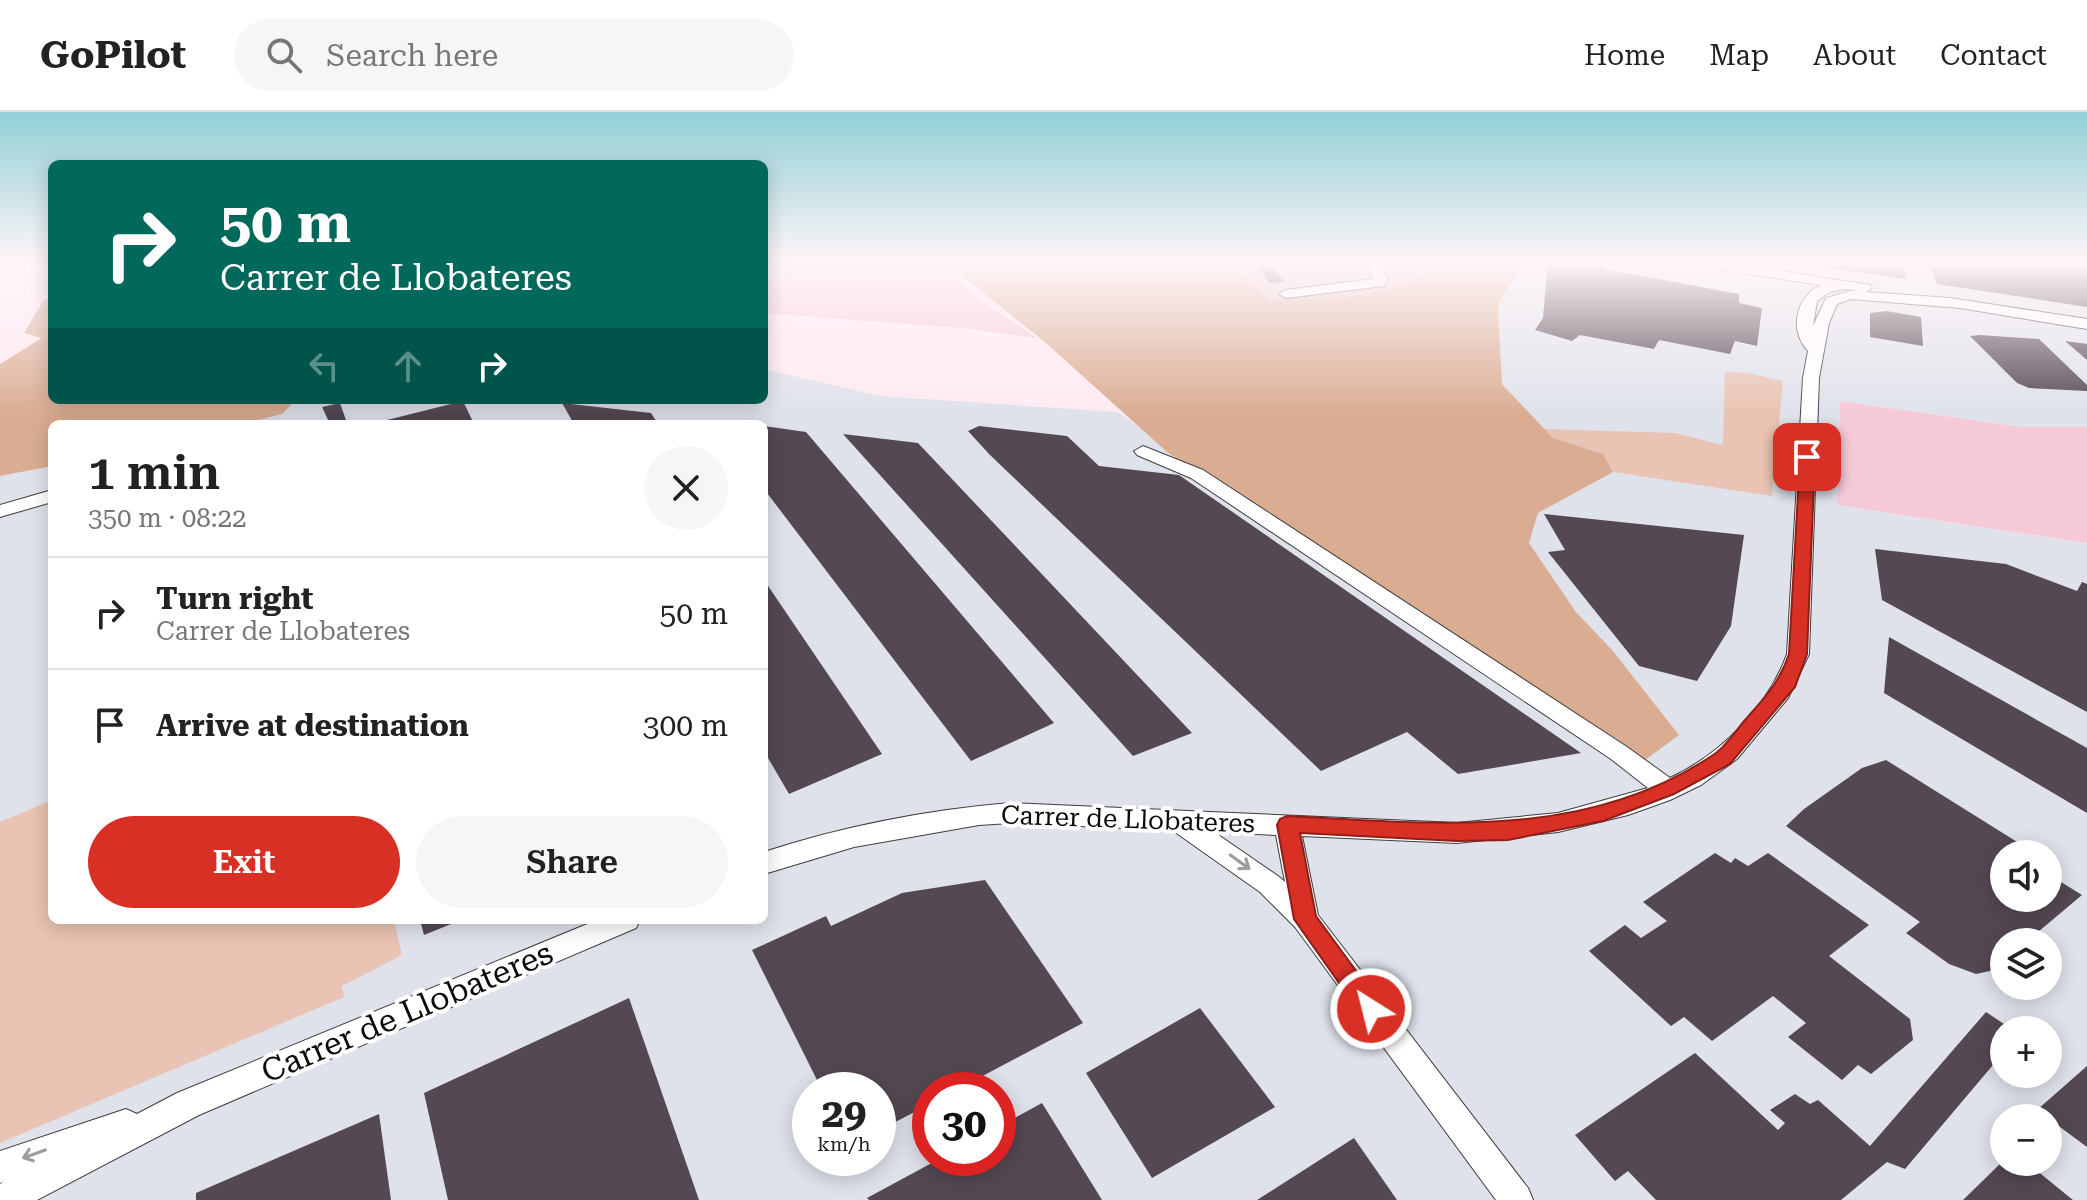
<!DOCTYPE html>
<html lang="en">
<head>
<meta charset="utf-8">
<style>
	body { margin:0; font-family:"Roboto Serif",serif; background:#f6f6f6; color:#222; height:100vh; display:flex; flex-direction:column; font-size:30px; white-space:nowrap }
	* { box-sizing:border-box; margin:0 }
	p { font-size:26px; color:#767676 }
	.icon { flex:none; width:44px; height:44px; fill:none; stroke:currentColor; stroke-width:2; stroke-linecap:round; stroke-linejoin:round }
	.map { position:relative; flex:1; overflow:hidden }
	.sheet { position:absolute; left:48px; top:308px; width:720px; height:504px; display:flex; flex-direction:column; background:#fff; border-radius:12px; box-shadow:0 4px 20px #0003 }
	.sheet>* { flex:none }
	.top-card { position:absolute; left:48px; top:48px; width:720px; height:244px; border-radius:12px; box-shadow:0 4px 20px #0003; background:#00695c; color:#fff; overflow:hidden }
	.fabs { position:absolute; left:1990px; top:728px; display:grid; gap:16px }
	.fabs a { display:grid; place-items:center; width:72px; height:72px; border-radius:50%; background:#fff; box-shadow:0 4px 20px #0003; font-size:40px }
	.speed { position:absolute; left:792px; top:960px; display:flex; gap:16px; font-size:40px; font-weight:700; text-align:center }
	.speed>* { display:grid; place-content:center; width:104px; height:104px; border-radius:50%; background:#fff; box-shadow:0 4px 20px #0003; line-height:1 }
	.speed small { font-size:20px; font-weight:400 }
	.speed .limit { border:12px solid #d22; background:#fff; color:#111 }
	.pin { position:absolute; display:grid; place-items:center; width:68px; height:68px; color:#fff; margin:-34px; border-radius:16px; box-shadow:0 4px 12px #0006 }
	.me { position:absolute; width:88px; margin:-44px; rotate:324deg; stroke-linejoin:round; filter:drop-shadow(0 0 6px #0008) }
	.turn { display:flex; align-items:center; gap:28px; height:168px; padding:0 40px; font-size:36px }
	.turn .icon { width:104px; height:104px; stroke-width:2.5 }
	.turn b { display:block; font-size:56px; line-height:68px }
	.lanes { display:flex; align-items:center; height:76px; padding:0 40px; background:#0003; justify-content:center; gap:40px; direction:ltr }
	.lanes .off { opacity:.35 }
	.round { display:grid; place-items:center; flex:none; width:84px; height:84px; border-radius:42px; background:#f6f6f6 }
	.head { display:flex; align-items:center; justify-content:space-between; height:136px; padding:0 40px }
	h1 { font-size:48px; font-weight:600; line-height:60px }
	.action { display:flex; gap:16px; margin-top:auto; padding:16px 40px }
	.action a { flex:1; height:92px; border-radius:48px; background:#d93025; color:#fff; font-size:32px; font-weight:600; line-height:92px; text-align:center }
	.action a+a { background:#f6f6f6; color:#222 }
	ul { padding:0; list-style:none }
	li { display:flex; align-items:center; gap:24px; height:112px; padding:0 40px; border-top:2px solid #e0e0e0 }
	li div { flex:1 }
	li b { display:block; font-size:30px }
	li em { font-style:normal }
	header { display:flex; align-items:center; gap:48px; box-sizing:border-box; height:112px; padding:0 40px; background:#fff; border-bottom:2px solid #e0e0e0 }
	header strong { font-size:38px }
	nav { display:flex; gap:44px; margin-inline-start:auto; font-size:28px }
	.search { width:560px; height:72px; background:#f6f6f6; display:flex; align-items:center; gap:20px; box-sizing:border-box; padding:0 28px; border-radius:44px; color:#767676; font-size:30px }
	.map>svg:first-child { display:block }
</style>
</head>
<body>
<header>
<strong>GoPilot</strong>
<div class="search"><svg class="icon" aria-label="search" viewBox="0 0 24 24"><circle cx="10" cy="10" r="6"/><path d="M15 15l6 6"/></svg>Search here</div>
<nav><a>Home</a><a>Map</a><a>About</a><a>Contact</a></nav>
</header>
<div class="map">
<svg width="2087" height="1088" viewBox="0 0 2087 1088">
	<rect width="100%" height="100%" fill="#ffeaf2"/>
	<path fill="#dfe2eb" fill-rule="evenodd" d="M1524,150H2087V315H2022L1840,289L1837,393L2087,431V1088H0V344L52,350V808H764V312H234L282,302L297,288H764V257L880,284L1118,300L1629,659L1679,623L1613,539L1576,500L1529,431L1538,401L1613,359L1553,326L1502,272L1498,193ZM2004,742H2048V786H2004ZM2004,830H2048V874H2004ZM2004,918H2048V962H2004ZM810,978H878V1046H810ZM930,978H998V1046H930ZM2004,1006H2048V1050H2004Z"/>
	<g fill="#f5cad6">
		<polygon points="764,150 944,150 971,182 1037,226 960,216 764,201"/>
		<polygon points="1840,289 2022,315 2087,315 2087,431 1837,393"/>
	</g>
	<g fill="#e9c3b3">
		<polygon points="1725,260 1748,261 1783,269 1772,384 1613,360 1603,342 1553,326 1544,317 1675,321 1723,333"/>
		<polygon points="52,688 52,808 394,808 402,843 342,874 344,885 0,1031 0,710"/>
	</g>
	<g fill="#daad93">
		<polygon points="945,150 1524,150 1498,193 1502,272 1553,326 1603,342 1613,360 1538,401 1529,431 1576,500 1613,539 1679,623 1629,660 1167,340 1046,231"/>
		<polygon points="52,184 52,288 296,288 282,302 243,312 52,312 52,354 0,364 0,252 42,226 24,221 43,189"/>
	</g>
	<path fill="#e0c1bc" d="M1232,150H1442C1389,190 1333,185 1270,189Z"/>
	<g fill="#544852">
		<polygon points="1254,150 1269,150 1284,170 1270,171"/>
		<polygon points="1548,150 1588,150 1604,153 1605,157 1739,182 1739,191 1762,196 1757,234 1735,229 1730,242 1659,228 1654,237 1580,223 1572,229 1535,218 1543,206"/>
		<polygon points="1809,150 1902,150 1906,167 1809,153"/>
		<polygon points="1929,150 2087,151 2087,195 1937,172"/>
		<polygon points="1886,199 1921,205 1923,234 1870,225 1870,201"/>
		<polygon points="1980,223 2039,227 2087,273 2087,279 2029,276 2017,271 1970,224"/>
		<polygon points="2065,229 2087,232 2087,248"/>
		<polygon points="463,289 474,312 375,312 375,311"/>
		<polygon points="340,291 347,311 330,312 322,295"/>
		<polygon points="562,291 651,301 658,312 574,312"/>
		<polygon points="764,314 806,320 1054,611 971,649 764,377"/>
		<polygon points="979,314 1067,324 1099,354 1179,363 1581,641 1458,662 1407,620 1321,659 989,342 968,319"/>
		<polygon points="843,322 918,331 1192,621 1133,644"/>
		<polygon points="1544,402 1744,423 1731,514 1697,569 1639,554 1548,440 1565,438"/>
		<polygon points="1875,437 2006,452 2077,479 2082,470 2087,472 2087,600 1882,488"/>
		<polygon points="764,468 882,642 789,682 764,639"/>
		<polygon points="1889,525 2087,636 2087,701 1884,581"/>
		<polygon points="1886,648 2022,733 2014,740 2017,742 2004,742 2004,786 2048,786 2048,762 2082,783 2026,830 2004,830 2004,848 1990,859 1976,862 1949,852 1906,821 1920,810 1786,714 1804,697 1862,656"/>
		<polygon points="1715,741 1731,751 1735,746 1748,754 1768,741 1869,813 1829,844 1910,907 1913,928 1871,962 1858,953 1842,968 1788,925 1806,911 1773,884 1712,929 1684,905 1671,914 1589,839 1625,813 1641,826 1667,809 1643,790"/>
		<polygon points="985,768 1083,911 956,978 930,978 930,992 878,1019 878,978 822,978 752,838 826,804 831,814 902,781"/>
		<polygon points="420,808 461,808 424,823"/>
		<polygon points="629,886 699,1088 448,1088 424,981"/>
		<polygon points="1200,896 1275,995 1152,1066 1086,961"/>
		<polygon points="1986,900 2013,918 2004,918 2004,940 1905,1057 1887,1050 1841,1088 1656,1088 1628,1059 1615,1069 1575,1023 1695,941 1778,1018 1785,1011 1770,998 1795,982 1810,992 1818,988 1870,1034"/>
		<polygon points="2087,954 2087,1035 2037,998"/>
		<polygon points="1042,991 1102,1088 869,1088 867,1086 941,1046 998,1046 998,1015"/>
		<polygon points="379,1002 391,1088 196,1088 196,1081"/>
		<polygon points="1354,1026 1397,1088 1257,1088"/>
		<polygon points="2004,1048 2004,1050 2026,1050 2073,1088 1963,1088"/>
	</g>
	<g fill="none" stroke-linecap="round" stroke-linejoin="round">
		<g stroke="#3e3e3e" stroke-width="2">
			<g id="minor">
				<polygon points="1372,150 1386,150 1383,158 1388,167 1384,174 1286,186 1279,182 1286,178 1374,167 1369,158"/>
				<path d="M1690,150H1725L1870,173L1872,176L1866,180L1950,186L2087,207V217L1960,196L1851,187L1837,192L1829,211L1819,266L1809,542L1788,586L1737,647L1701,673L1670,688L1628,703L1558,720L1457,731L1302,724L1318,803L1528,1076L1533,1088H1496L1295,815L1260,780L1172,718L1010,711L979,713L854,735L764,762V740C844,714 926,698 1010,691L1457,711L1558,701L1648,676L1611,647L1191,366L1137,343L1134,339L1143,334L1203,358L1627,635L1670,666C1721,642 1768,595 1787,542L1803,266L1808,239C1789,219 1795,185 1821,173L1697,154ZM1844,177L1859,179H1850L1826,186L1813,214L1817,189L1830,180ZM1214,720L1276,723L1285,770L1278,764Z"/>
				<polygon points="52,378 52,390 0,405 0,393"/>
				<polygon points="597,808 640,808 636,816 199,1003 37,1088 0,1088 0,1072 3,1070 0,1071 0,1039 126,997 137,1002 177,981"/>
			</g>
		</g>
		<use href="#minor" fill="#fff" fill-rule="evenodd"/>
	</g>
	<defs><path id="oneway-shaft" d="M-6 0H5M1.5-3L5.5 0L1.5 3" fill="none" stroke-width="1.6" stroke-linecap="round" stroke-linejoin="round" transform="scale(2)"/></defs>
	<g stroke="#9d9d9d">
		<use href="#oneway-shaft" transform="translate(1240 750) rotate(36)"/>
		<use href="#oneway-shaft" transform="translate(34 1042) rotate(160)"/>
	</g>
	<linearGradient id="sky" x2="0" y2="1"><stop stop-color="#91cfd6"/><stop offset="0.5" stop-color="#fff6f9"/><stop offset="1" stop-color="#fff6f9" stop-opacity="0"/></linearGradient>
	<rect width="2087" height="302" fill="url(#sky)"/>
	<path fill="#d93025" stroke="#8d1f18" stroke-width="2" d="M1807,341L1815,345L1807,542L1795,575L1730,652L1674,682L1603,709L1508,728L1457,729L1300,721L1316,804L1384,897L1380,905L1371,908L1363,905L1294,807L1277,713L1280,707L1287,704C1434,711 1584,730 1713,643C1726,635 1736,618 1746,607C1766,584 1779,571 1789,542L1800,345Z"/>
	<g text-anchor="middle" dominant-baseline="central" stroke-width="8" stroke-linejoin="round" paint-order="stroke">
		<g font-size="26" fill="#0b0b0b" stroke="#fff">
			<text transform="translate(1128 707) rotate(2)">Carrer de Llobateres</text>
		</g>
		<g font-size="32" fill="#0b0b0b" stroke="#fff">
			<text transform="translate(407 900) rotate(-23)">Carrer de Llobateres</text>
		</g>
	</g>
</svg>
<div class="fabs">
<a><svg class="icon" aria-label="sound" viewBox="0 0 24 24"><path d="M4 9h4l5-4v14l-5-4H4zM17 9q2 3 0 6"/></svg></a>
<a><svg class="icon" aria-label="layers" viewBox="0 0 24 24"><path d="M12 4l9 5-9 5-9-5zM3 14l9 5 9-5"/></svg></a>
<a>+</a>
<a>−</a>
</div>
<div class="speed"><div>29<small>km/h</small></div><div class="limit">30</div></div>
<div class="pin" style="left:1807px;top:345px;background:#d93025"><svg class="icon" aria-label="arrive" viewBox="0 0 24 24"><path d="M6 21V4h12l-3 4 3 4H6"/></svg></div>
<svg class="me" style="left:1371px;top:897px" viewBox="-20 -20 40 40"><circle r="17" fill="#d93025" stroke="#fff" stroke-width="3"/><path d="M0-11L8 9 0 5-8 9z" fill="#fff"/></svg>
<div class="top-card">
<div class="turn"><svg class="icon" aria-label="right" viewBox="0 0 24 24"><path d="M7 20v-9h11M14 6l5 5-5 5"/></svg><div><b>50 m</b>Carrer de Llobateres</div></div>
<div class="lanes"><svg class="icon off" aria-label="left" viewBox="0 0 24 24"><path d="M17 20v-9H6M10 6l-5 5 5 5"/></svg><svg class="icon off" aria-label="ahead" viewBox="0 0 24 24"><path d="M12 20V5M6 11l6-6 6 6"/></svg><svg class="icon" aria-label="right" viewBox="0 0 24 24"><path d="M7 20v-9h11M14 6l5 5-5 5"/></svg></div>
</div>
<section class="sheet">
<div class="head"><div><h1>1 min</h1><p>350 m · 08:22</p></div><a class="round"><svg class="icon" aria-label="close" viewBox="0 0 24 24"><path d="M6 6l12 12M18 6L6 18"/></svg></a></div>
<ul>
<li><svg class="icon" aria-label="right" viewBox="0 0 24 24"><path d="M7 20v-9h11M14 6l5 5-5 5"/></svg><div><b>Turn right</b><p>Carrer de Llobateres</p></div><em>50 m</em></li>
<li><svg class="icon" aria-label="arrive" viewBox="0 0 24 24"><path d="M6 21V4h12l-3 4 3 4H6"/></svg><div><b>Arrive at destination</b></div><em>300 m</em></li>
</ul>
<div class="action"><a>Exit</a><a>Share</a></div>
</section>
</div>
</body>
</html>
